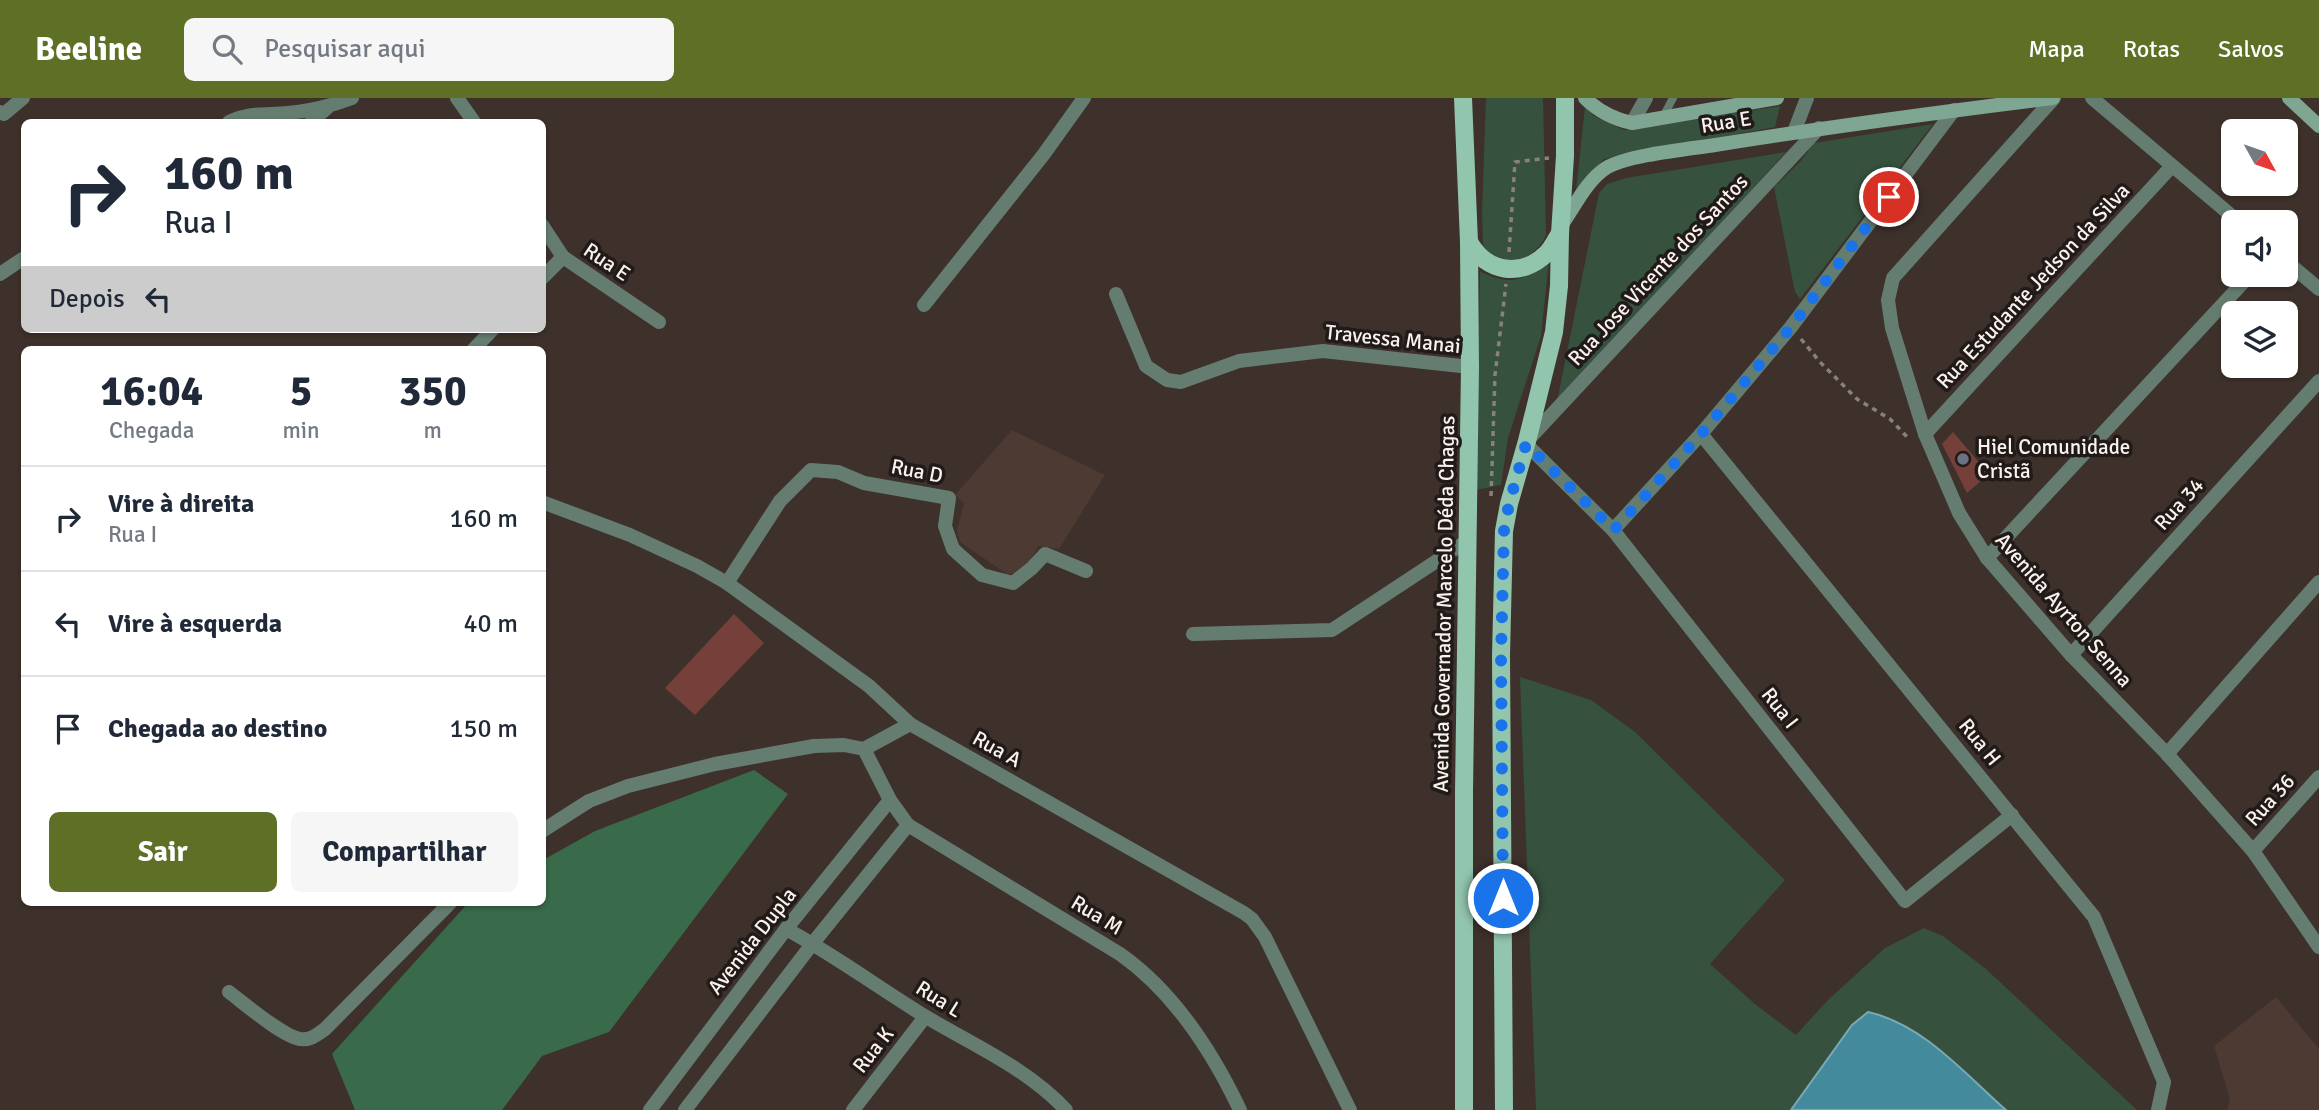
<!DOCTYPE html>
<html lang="pt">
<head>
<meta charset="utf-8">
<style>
	body { margin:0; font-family:Signika,sans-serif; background:#f6f6f7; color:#1f2937; height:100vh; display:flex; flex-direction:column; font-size:26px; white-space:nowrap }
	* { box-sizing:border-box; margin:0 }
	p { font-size:23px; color:#747a83 }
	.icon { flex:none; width:38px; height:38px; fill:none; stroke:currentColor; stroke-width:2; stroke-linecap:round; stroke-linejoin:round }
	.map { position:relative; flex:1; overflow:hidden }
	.sheet { position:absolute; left:21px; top:248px; width:525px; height:560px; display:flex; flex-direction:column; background:#fff; border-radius:10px; box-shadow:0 2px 5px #0004 }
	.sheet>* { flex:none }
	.guide { position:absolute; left:21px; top:21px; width:525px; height:214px; border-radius:10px; box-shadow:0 2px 5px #0004; background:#fff; color:#1f2937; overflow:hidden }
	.needle { width:46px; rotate:130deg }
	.controls { position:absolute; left:2221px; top:21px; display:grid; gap:14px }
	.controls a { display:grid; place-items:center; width:77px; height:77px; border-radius:10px; background:#fff; box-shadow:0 2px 5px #0004; font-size:35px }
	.pin { position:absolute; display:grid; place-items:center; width:60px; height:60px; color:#fff; margin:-30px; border:4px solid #fff; border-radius:50%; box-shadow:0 2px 7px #0007 }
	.me { position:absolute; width:77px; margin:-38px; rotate:0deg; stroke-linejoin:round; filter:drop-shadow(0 0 5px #0008) }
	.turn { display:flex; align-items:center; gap:24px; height:147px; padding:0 28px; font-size:32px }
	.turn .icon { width:91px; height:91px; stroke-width:2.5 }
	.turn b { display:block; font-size:49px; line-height:60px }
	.then { display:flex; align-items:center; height:66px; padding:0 28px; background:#0003; gap:14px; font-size:26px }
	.eta { display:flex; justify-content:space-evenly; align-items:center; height:119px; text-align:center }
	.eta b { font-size:42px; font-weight:700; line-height:49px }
	.cta { display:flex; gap:14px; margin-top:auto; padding:14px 28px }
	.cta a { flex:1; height:80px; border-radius:10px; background:#5e7026; color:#fff; font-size:28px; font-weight:700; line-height:80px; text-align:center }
	.cta a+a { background:#f6f6f7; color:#1f2937 }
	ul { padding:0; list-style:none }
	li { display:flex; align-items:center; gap:21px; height:105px; padding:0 28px; border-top:2px solid #e0e1e3 }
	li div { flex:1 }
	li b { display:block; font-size:26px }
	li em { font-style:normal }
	header { display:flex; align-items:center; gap:42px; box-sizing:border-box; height:98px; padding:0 35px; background:#5e7026; color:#fff }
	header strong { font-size:33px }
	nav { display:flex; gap:38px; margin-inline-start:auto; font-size:24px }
	.search { width:490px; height:63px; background:#f6f6f7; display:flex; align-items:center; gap:18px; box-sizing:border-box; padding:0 24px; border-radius:10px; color:#747a83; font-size:26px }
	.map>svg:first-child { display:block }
</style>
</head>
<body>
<header>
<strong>Beeline</strong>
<div class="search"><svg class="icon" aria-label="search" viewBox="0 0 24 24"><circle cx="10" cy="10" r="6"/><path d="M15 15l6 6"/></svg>Pesquisar aqui</div>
<nav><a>Mapa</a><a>Rotas</a><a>Salvos</a></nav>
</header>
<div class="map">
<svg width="2319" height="1012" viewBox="0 0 2319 1012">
	<rect width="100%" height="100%" fill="#3e312b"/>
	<g fill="#4d3a32">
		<polygon points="1012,332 1105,377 1059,451 1038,448 1030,463 1018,475 1007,476 960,444 957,432 964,405 955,397"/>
		<polygon points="2276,899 2319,951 2319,1012 2227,1012 2230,1001 2214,948"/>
	</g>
	<g fill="#36513e">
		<path d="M1486,0H1543L1546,137C1536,159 1512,170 1489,160L1483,146L1482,115Z"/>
		<polygon points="1780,8 1775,29 1604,61 1589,78 1575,102 1585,9 1594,18 1624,32"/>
		<polygon points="1933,26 1800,201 1795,194 1774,89 1800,64 1814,45"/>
		<polygon points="1786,54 1557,304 1599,95 1607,86 1626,80"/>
		<path d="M1549,162L1541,238L1508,340L1501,387L1476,392L1480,173C1510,189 1524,183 1549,162Z"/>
		<polygon points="1520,579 1591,602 1635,634 1785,782 1710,866 1756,907 1796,937 1828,902 1885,850 1924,830 1943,838 1986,871 2137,1012 1536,1012"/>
	</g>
	<polygon fill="#396a49" points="754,672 788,696 609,934 542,958 502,1012 355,1012 332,956 468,805 542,805 543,762 595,733"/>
	<path fill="#438a9c" stroke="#7aa9b5" stroke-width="2" d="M1868,914C1923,926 1965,976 2006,1012H1791L1852,927Z"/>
	<g fill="#75403a">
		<polygon points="1953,334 1989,376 1967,395 1942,346"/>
		<polygon points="734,516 764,545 695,617 665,590"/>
	</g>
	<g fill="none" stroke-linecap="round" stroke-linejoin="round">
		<g stroke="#8b807a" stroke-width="3.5" stroke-dasharray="5 5" stroke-linecap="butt">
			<polyline points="1509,154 1515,64 1549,60"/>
			<polyline points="1801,241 1820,264 1857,301 1890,321 1910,342"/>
			<polyline points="1491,398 1495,277 1506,186"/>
		</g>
		<polyline stroke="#657d71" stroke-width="8" points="1663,19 1673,0"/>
		<g stroke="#657d71" stroke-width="14">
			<polyline points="457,0 474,24"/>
			<polyline points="2054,0 1893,180 1888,202 1892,230 1925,336 1959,415 1987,460 2071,557 2167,656 2253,753 2319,849"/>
			<polyline points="2092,0 2239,124"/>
			<polyline points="0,14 4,16 23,0"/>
			<path d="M229,24C249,14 266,17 288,15C310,13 331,8 352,0"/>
			<polyline points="311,24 328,9"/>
			<polyline points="1632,25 1646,0"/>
			<polyline points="1794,34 1807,0"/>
			<polyline points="542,127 563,159 659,224"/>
			<polyline points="2286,163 2319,191"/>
			<polyline points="0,176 24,160"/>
			<polyline points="542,180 563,159"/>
			<polyline points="1116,196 1146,268 1167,282 1181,284 1239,263 1323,253 1470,269"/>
			<polyline points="924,207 1044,56 1084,0"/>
			<polyline points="473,252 493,231"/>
			<polyline points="1701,336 2094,819 2164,984 2158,1012"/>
			<polyline points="1925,336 2172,68"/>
			<polyline points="1527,343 1819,30"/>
			<polyline points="1526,346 1613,432 1905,803 2012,717"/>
			<polyline points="542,404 630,437 697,468 727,485 869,588 910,626 1244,815 1252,821 1265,839 1350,1012"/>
			<polyline points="1613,432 1701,336 1791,229 1954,12"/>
			<polyline points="1987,460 2250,177"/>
			<polyline points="727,485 780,403 811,372 838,374 864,385 949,400 945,428 953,451 982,477 1013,485 1032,470 1045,456 1086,473"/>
			<polyline points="1193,536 1332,532 1467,443"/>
			<polyline points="2071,557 2319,283"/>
			<polyline points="864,651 910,626"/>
			<polyline points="2167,656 2319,484"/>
			<path d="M542,733L589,703L628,688L715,666L814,648L844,647L864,651L890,702L908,727L1120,856C1174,894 1212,953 1240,1012"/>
			<polyline points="2253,753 2319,679"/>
			<path d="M786,831C835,857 880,891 928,920C975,948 1028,971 1066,1012"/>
			<path d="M229,894C245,906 282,938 300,941C310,943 318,936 325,931L450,805"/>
			<polyline points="650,1012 786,831 890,702"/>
			<polyline points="685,1012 813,845 908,727"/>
			<polyline points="853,1012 925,919"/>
		</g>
		<g stroke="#7fa693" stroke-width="14">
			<path d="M1585,0C1599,14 1613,21 1632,25L1777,0"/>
			<polyline points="2289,0 2319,28"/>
			<path d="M1560,129C1574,110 1586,83 1606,70C1627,57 1689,51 1715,47C1828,29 1940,14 2053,0"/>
		</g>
		<g stroke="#92c5ad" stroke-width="18">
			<polyline points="1463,0 1469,144 1470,269 1464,694 1464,1012"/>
			<path d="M1469,144C1486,174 1521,181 1547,155C1552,150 1555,143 1559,137"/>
			<polyline points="1504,1012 1501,557 1504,433 1509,406 1527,343 1554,234 1559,188 1560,136 1565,58 1565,0"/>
		</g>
	</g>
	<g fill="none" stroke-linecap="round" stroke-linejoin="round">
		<polyline stroke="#1a73e8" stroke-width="12" stroke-dasharray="0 21.6" points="1503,800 1501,557 1504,433 1509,406 1526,346 1614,432 1701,336 1791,229 1889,99"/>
	</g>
	<circle fill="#6b7280" stroke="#201a18" stroke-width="2.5" cx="1963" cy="361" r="7"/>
	<g text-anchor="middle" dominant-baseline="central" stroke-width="7" stroke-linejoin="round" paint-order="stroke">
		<g font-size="21" fill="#fbf2ee" stroke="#201a18">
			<text transform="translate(1726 24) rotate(-9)">Rua E</text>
			<text transform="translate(607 164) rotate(34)">Rua E</text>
			<text transform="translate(1658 172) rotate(-47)">Rua Jose Vicente dos Santos</text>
			<text transform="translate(2033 188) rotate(-47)">Rua Estudante Jedson da Silva</text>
			<text transform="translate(1393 241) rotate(6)">Travessa Manai</text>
			<text transform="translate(917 373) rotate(11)">Rua D</text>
			<text transform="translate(2179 406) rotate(-48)">Rua 34</text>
			<text transform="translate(1444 506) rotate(-89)">Avenida Governador Marcelo Déda Chagas</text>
			<text transform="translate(2064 512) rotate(49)">Avenida Ayrton Senna</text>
			<text transform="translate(1780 610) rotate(52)">Rua I</text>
			<text transform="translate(1980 644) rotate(51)">Rua H</text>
			<text transform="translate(997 651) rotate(29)">Rua A</text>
			<text transform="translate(2270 702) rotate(-48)">Rua 36</text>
			<text transform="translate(1097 817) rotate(31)">Rua M</text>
			<text transform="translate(752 843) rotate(-52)">Avenida Dupla</text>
			<text transform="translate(939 901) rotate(32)">Rua L</text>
			<text transform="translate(873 952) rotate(-52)">Rua K</text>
		</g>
		<g font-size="21" fill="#fbf2ee" stroke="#201a18" text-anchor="start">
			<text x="1977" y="349">Hiel Comunidade<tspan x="1977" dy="24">Cristã</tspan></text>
		</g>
	</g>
</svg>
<div class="controls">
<a><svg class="needle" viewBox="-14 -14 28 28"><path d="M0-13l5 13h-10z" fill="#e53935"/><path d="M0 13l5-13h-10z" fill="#747a83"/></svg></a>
<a><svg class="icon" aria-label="sound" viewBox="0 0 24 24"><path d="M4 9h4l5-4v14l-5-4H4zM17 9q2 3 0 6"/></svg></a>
<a><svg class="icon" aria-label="layers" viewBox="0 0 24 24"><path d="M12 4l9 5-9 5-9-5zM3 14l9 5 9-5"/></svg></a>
</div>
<div class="pin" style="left:1889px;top:99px;background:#d93025"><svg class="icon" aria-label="arrive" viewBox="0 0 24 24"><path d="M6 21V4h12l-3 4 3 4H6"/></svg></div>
<svg class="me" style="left:1503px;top:800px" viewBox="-20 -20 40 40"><circle r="17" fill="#1a73e8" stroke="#fff" stroke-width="3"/><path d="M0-11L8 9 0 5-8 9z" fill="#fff"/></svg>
<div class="guide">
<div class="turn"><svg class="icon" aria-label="right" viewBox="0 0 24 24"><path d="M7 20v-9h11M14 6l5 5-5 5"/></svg><div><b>160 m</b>Rua I</div></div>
<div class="then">Depois<svg class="icon" aria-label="left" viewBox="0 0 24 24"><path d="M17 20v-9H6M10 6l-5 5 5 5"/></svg></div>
</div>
<section class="sheet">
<div class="eta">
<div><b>16:04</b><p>Chegada</p></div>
<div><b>5</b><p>min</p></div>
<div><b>350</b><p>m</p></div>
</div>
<ul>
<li><svg class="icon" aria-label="right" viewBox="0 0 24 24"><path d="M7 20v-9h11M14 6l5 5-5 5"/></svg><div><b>Vire à direita</b><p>Rua I</p></div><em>160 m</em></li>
<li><svg class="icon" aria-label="left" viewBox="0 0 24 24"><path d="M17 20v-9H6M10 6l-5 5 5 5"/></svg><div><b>Vire à esquerda</b></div><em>40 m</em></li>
<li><svg class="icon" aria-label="arrive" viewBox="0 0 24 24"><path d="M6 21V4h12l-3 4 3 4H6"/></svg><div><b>Chegada ao destino</b></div><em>150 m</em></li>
</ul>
<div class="cta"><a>Sair</a><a>Compartilhar</a></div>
</section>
</div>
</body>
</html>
